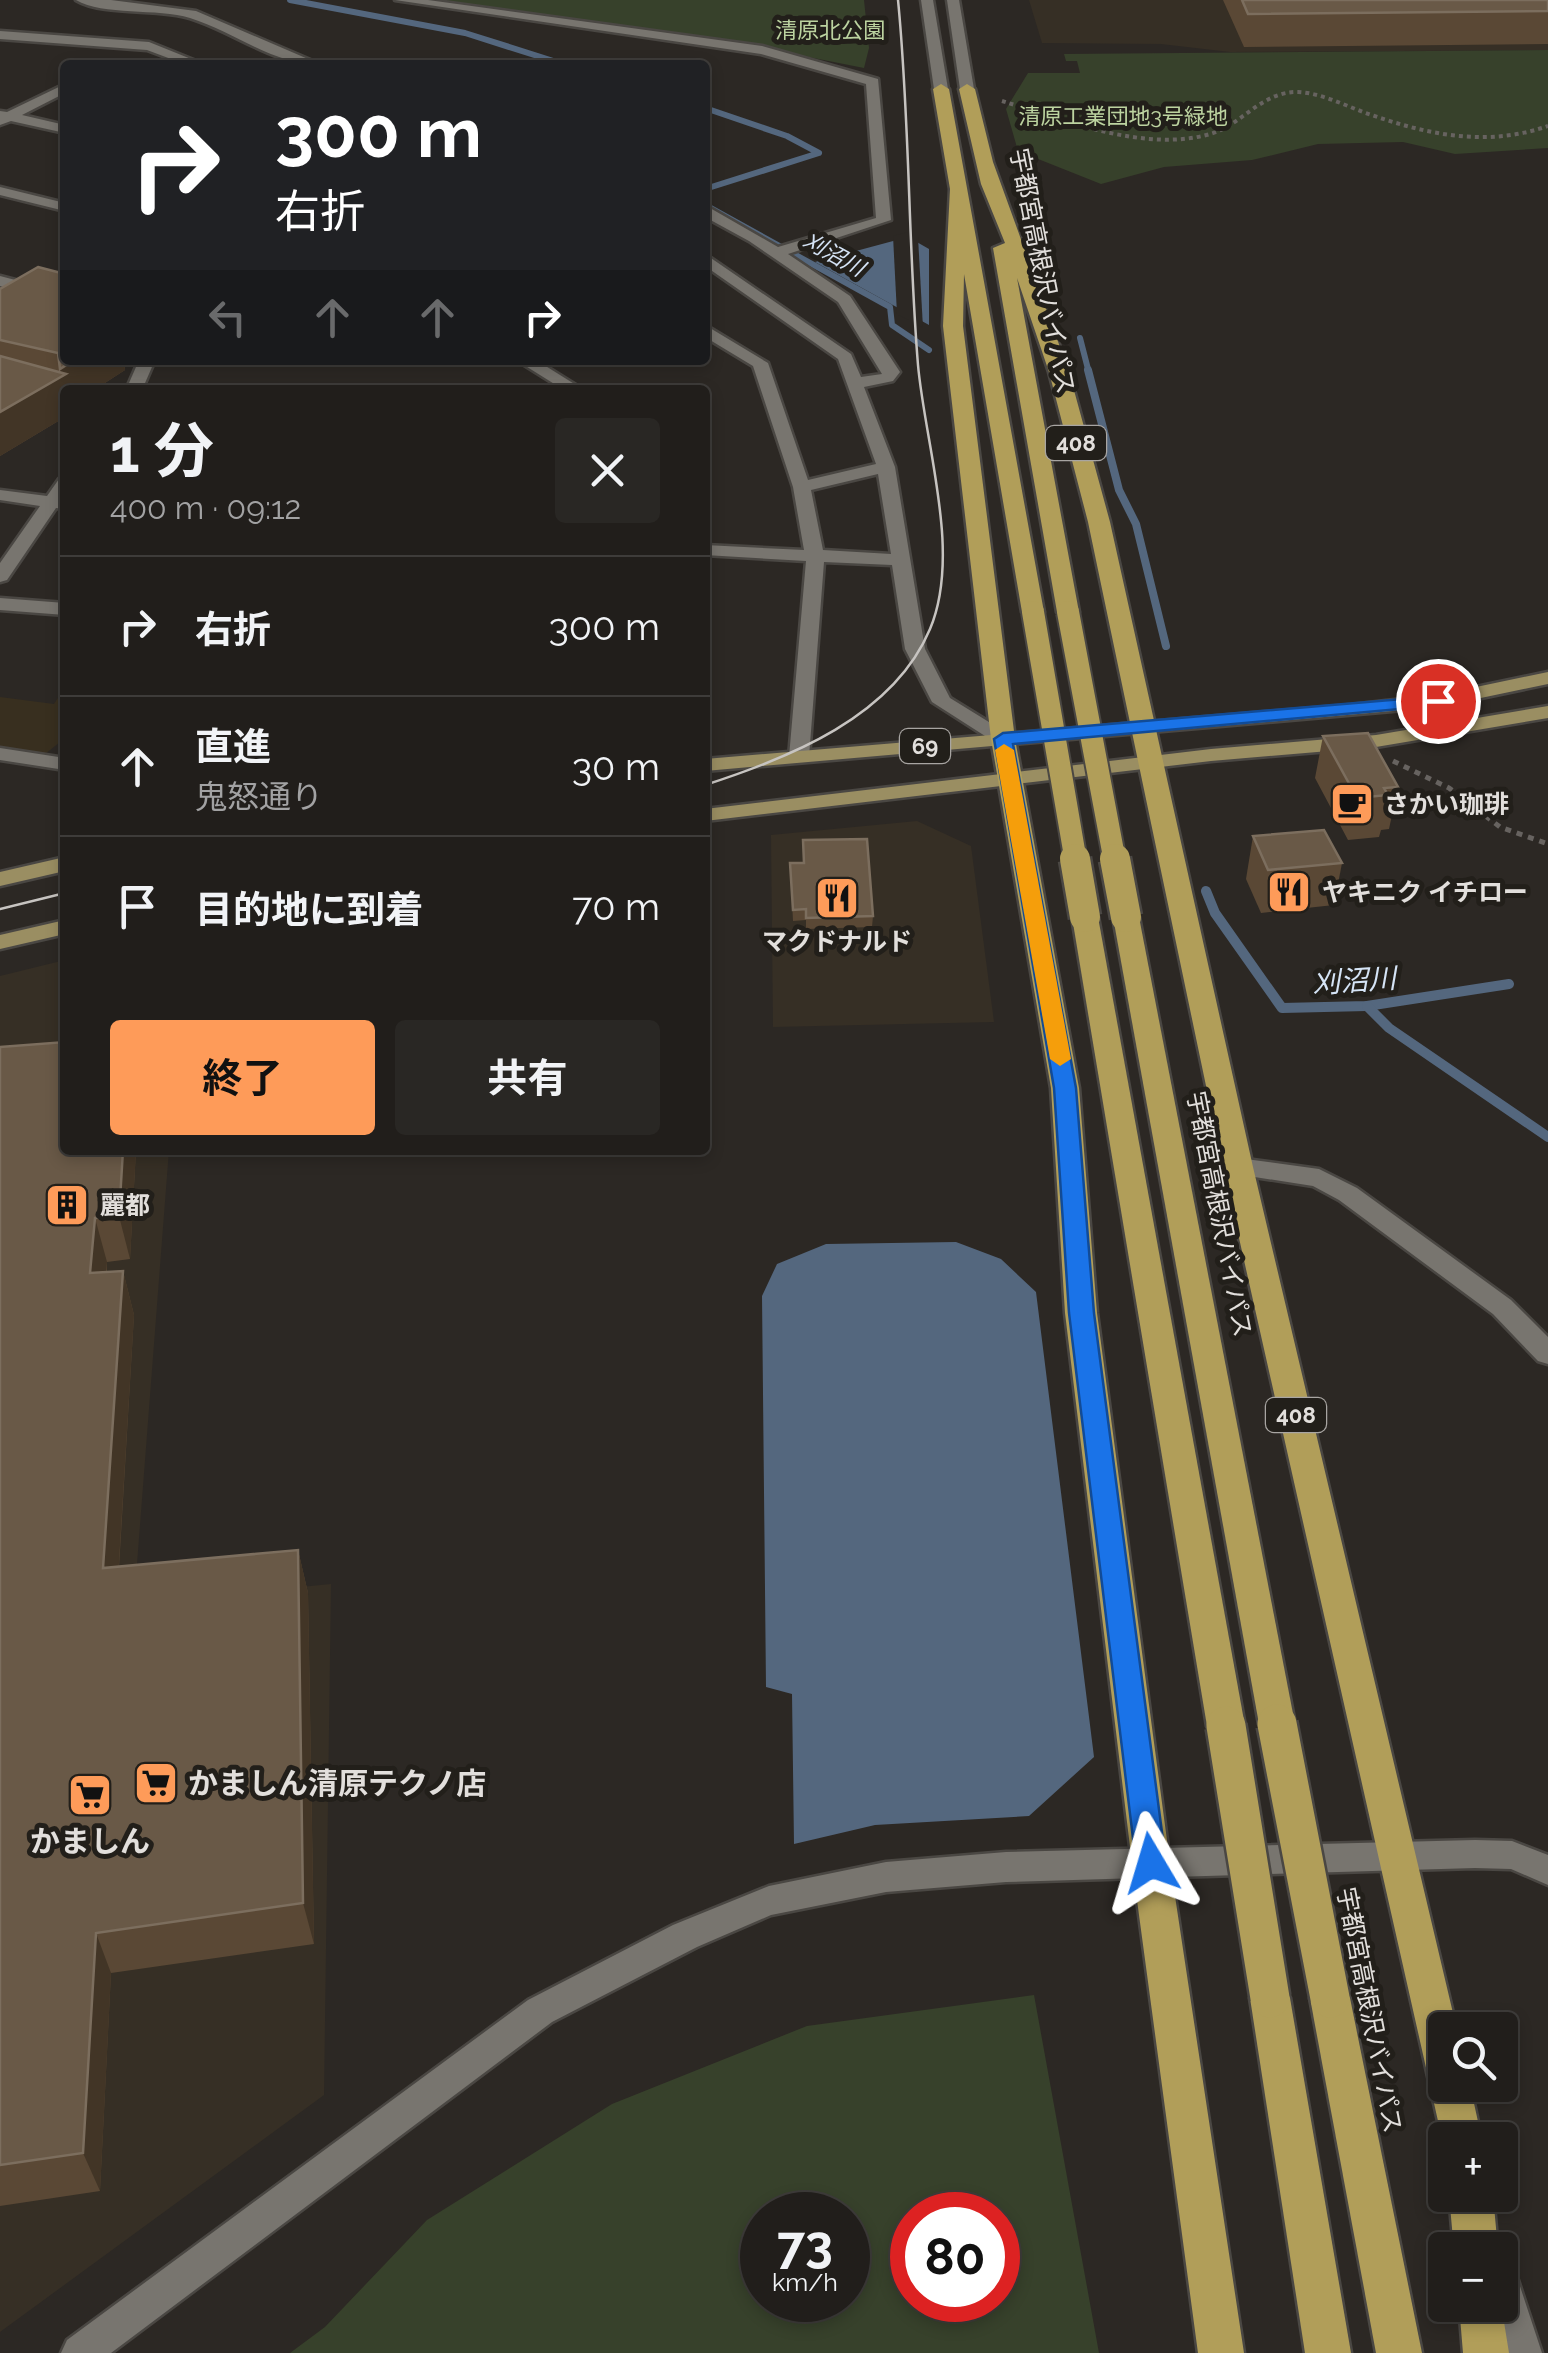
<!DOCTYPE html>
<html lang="ja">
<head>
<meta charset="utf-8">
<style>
	body { margin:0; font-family:Raleway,"Noto Sans JP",sans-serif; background:#292724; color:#f1f3f6; height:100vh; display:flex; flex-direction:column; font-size:38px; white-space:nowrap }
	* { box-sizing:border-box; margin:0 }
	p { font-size:32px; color:#a2a2a3 }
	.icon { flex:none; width:55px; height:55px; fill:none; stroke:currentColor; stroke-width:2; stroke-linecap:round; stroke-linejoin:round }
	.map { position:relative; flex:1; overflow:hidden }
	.panel { position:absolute; left:60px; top:385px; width:650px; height:770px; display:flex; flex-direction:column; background:#211e1b; border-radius:10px; box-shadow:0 5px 15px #0003,0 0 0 2px #3e3c3a }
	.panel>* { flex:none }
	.guide { position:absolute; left:60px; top:60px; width:650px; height:305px; border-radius:10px; box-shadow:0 5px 15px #0003,0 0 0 2px #3e3c3a; background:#202124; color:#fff; overflow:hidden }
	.controls { position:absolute; left:1428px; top:2012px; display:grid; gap:20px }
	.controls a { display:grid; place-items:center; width:90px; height:90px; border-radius:10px; background:#211e1b; box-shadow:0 5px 15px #0003,0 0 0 2px #3e3c3a; font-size:50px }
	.speed { position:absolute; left:740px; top:2192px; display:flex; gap:20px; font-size:50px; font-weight:700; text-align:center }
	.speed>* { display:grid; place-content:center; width:130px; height:130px; border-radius:50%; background:#211e1b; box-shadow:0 5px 15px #0003,0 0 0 2px #3e3c3a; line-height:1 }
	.speed small { font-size:25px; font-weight:400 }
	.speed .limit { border:15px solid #d22; background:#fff; color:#111 }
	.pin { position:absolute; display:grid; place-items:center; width:85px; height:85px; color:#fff; margin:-42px; border:5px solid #fff; border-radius:50%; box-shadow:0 2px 10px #0007 }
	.me { position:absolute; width:110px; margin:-55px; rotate:353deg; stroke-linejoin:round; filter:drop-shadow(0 0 8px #0008) }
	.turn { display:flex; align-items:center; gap:35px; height:210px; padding:0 50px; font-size:45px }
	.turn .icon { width:130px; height:130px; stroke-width:2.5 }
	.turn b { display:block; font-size:70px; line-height:85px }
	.lanes { display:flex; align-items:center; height:95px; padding:0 50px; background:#0003; justify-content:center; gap:50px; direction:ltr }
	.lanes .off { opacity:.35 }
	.round { display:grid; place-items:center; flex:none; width:105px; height:105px; border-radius:10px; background:#292724 }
	.head { display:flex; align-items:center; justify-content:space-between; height:170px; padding:0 50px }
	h1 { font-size:60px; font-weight:700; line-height:75px }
	.action { display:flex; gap:20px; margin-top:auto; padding:20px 50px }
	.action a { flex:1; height:115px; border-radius:10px; background:#fe9b59; color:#111; font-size:40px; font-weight:700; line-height:115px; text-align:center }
	.action a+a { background:#292724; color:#f1f3f6 }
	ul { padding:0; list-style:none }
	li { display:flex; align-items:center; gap:30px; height:140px; padding:0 50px; border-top:2px solid #3e3c3a }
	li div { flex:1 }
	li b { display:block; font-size:38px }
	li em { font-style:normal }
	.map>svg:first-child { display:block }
</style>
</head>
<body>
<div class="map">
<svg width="1548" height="2353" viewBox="0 0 1548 2353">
	<rect width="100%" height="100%" fill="#2c2824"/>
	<g fill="#362f25">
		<polygon points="1029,0 1548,0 1548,50 1230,52 1161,44 1042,43"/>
		<polygon points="917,821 971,846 994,1022 773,1027 771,835"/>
		<polygon points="65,960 65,1150 169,1150 134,1603 331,1584 324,2095 0,2332 0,976"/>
	</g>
	<polygon fill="#382f1f" points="65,687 65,738 45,754 0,748 0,697 54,704"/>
	<g fill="#37412b" fill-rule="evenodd">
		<polygon points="416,0 864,0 869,48 864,68 763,48"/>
		<polygon points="1548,50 1548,148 1455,154 1403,142 1318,144 1252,160 1164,167 1101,184 1018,151 1006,109 1028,73 1080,73 1077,61 1066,61 1064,54"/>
		<path d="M1034,1995L1099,2353H290L325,2327L427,2220L612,2104L807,2026ZM848,2215V2300H762V2215ZM998,2215V2300H912V2215Z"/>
	</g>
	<g fill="#54677e">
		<polygon points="908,237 929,249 929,325 815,262"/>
		<polygon points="956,1242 1001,1259 1036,1292 1094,1757 1029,1816 875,1825 794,1844 792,1694 766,1687 762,1296 777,1264 826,1244"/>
	</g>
	<polygon fill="#2c2824" points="908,232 918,237 923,328 897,314 893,236"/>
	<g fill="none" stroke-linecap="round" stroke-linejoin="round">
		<g stroke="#54677e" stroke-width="6">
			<polyline points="290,0 465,33 566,65"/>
			<polyline points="705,108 787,136 819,153 705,189"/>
			<polyline points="705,205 890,307 892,325 929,350"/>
			<polyline points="1080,338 1089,373"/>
		</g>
		<polyline stroke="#54677e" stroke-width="8" points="1088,370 1119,490 1136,524 1166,646"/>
		<g stroke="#54677e" stroke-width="10">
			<polyline points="1206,891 1215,913 1282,1008 1367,1006 1509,984"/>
			<polyline points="1367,1006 1389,1028 1548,1137"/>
		</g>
		<g stroke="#4a4743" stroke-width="5">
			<g id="minor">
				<path d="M76,0H111L196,11L322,65C273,65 235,32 190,18C158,8 103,16 76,0Z"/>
				<path d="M395,0H428L762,46L878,79L891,220L788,254L850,296L900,372L893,381L864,387L895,467L925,649L950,698L1010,735V743H996L932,702L905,649L892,565L824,562L809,757L806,761H792L789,757L806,561L705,555V545L804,550L793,487L753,366L705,337V325L768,363L808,480L876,464L838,359L705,266V254L851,354L861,377L882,374L838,302L749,241L705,217V207L710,208L778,247L876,218L866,84L761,54ZM878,474L891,554L823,550L811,490Z"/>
				<polygon points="921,0 933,0 948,89 941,93 934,89"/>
				<polygon points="947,0 959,0 974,89 967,93 960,89"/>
				<polygon points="0,31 149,42 206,65 187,65 147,50 0,39"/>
				<polygon points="65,84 65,93 22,115 65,125 65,133 11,121 0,125 0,111 7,112"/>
				<polygon points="0,187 65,203 65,211 0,195"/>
				<polygon points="0,276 65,293 65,303 0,286"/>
				<polygon points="139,360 155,360 142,390 126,390"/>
				<polygon points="516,360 536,360 584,390 564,390"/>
				<polygon points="65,478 65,509 56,508 7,580 0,582 0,563 40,506 0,500 0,490 47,496 59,479"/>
				<polygon points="0,598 65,603 65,615 0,610"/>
				<polygon points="0,748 65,758 65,770 0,760"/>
				<polygon points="1238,1158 1319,1169 1357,1188 1511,1300 1548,1337 1548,1364 1538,1361 1493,1314 1339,1200 1313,1186 1229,1173 1226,1167"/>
				<polygon points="1475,1840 1512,1841 1548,1855 1548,1885 1511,1869 1475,1868 1006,1882 886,1892 771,1915 697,1947 552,2022 111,2353 61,2353 67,2340 528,2000 673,1925 769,1886 886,1862 1006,1852"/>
				<polygon points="1500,2260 1513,2265 1542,2353 1504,2353 1490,2305 1500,2305"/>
			</g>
		</g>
		<g stroke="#4a4743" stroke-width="5">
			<g id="major">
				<polygon points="1548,672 1548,684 1438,707 705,771 705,759 1351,705 1438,695"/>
				<polygon points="1548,706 1548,718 1376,747 1211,761 705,821 705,809 1211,749 1376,735"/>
				<polygon points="65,857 65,871 0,886 0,872"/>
				<polygon points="65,920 65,934 0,949 0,935"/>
			</g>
		</g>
		<g stroke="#4a4743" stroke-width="5">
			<g id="highway">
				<polygon points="941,84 949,89 1044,612 1033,619 1022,612 964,274 963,326 1015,739 1079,1088 1097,1313 1170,1863 1244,2353 1198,2353 1132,1863 1065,1313 1051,1088 991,739 943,326 950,189 933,89"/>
				<polygon points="967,84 975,89 993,162 1069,372 1110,522 1253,1167 1457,2030 1445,2030 1445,2085 1470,2085 1482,2140 1445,2140 1445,2152 1223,1167 1088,522 1049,372 1017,278 1079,612 1068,619 1057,612 993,248 1005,243 981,184 959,89"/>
				<polygon points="1085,909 1098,917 1245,1726 1239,1737 1226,1742 1213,1737 1207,1726 1072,917"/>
				<polygon points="1126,909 1139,917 1295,1724 1290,1735 1277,1740 1264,1735 1259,1724 1113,917"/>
				<polygon points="1270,1979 1284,1985 1290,1998 1351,2353 1305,2353 1250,1998 1256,1985"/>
				<polygon points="1330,1979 1344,1985 1350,1998 1422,2353 1376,2353 1310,1998 1316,1985"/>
				<polygon points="1449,2195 1493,2195 1498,2250 1454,2250"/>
				<polygon points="1500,2297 1509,2353 1463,2353 1459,2305 1500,2305"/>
			</g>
		</g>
		<path stroke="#676360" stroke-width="4" stroke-dasharray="4 4" stroke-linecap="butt" d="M1002,101C1064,120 1145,153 1210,134C1242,125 1262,91 1298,92C1320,93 1342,104 1363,112C1424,134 1485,148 1548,126"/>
		<polyline stroke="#676360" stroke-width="5" stroke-dasharray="6 6" stroke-linecap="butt" points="1393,761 1449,788 1500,827 1548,844"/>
		<use href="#minor" fill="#78756f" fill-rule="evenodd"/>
		<use href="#major" fill="#9a8e62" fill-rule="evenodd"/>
		<use href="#highway" fill="#b19e59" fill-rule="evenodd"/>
		<g stroke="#c7c4c1" stroke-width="2.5">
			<path d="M705,785C789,758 893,717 930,629C962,553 925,445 918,365C908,244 910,122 898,0"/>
			<polyline points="0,909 65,893"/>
		</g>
		<g stroke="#4a4743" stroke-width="26" stroke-linecap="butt">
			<g id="highway-bridge-far2">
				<polyline points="1033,612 1076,862"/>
				<polyline points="1068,612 1115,862"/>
			</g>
		</g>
		<g stroke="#4a4743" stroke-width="35" stroke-linecap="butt">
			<g id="highway-bridge-far1">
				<polyline points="1075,859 1085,917"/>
				<polyline points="1115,859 1126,917"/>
			</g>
		</g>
		<g stroke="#4a4743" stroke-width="44" stroke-linecap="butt">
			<g id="highway-bridge">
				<polyline points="1277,1724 1330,1998"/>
				<polyline points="1226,1726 1270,1998"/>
			</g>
		</g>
		<use href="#highway-bridge-far2" stroke="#b19e59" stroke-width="22"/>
		<use href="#highway-bridge-far1" stroke="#b19e59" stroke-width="30"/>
		<use href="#highway-bridge" stroke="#b19e59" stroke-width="39"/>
	</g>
	<g fill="#5a4835">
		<polygon points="1223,0 1548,0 1548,44 1244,47"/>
		<polygon points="0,289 65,360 124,360 125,370 94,390 65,390 65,417 0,456"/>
		<polygon points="1323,736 1398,787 1389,829 1381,830 1379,837 1348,840 1315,778"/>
		<polygon points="1253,836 1342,863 1334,905 1261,913 1246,879"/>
		<polygon points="790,863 873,916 872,927 806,929 806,920 793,921"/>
		<polygon points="0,1047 136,1150 130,1259 107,1262 107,1272 123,1271 134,1315 119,1567 298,1550 308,1593 314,1944 111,1973 100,2191 0,2206"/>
	</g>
	<g fill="#423526">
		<polygon points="74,360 124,360 125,370 94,390 65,390 65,417 0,456 0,412 61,376 60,369"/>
		<polygon points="123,1150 136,1150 130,1259 119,1216"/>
		<polygon points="95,1218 107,1262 103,1317 90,1273"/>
		<polygon points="123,1271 134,1315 116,1611 103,1568"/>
		<polygon points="298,1550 308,1593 314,1944 303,1903"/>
		<polygon points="96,1933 111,1973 100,2191 83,2153"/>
	</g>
	<g fill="#695947" stroke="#7c6e5e" stroke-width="2.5">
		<polygon points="1242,0 1548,0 1548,11 1248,14"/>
		<polygon points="38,267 65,274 65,360 74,360 60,369 58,353 0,340 0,289"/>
		<polygon points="0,356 66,374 0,412"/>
		<polygon points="1368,733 1398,787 1384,788 1388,795 1357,798 1323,736"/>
		<polygon points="1324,830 1342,863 1268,870 1253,836"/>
		<polygon points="867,839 873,916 806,918 806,909 793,910 790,863 804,863 803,840"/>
		<polygon points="65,1042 65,1150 123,1150 119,1216 95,1218 90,1273 123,1271 103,1568 298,1550 303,1903 96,1933 83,2153 0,2165 0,1047"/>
	</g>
	<polygon fill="#1a73e8" stroke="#114b97" stroke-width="2.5" points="1438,696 1447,701 1444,705 1013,744 1076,1088 1094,1313 1166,1863 1161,1873 1151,1876 1141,1873 1136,1863 1069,1313 1054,1088 994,739 1003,733"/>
	<polygon fill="#f59e0b" points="1004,744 1014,750 1071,1059 1060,1066 1050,1059 995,750"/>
	<defs>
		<g id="cafe-square" transform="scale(2.25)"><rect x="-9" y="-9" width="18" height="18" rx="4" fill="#fe9b59" stroke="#221f1a"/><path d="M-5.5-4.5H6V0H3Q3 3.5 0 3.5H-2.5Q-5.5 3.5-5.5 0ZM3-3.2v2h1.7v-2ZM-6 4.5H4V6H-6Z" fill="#111"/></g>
		<g id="restaurant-square" transform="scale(2.25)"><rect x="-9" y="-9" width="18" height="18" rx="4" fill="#fe9b59" stroke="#221f1a"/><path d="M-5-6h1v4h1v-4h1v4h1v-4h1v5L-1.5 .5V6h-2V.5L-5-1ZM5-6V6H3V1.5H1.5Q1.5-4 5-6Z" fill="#111"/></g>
		<g id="building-square" transform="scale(2.25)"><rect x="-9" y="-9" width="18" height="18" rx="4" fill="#fe9b59" stroke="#221f1a"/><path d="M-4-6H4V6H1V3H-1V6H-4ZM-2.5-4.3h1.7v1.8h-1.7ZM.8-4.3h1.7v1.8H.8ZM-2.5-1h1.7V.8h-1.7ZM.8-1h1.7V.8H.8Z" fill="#111"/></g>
		<g id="supermarket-square" transform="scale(2.25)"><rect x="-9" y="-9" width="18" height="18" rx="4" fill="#fe9b59" stroke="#221f1a"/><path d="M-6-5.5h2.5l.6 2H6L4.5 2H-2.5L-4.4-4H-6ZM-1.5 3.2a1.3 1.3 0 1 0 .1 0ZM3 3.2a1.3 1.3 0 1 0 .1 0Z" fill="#111"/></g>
	</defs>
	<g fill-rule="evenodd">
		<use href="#cafe-square" x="1352" y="804"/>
		<use href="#restaurant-square" x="1289" y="892"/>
		<use href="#restaurant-square" x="837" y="898"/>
		<use href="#building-square" x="67" y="1205"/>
		<use href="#supermarket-square" x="156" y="1783"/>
		<use href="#supermarket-square" x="90" y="1795"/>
	</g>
	<g text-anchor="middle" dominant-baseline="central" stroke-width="10" stroke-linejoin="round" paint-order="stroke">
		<g font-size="22" fill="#bcd3a0" stroke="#221f1a">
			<text x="830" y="30">清原北公園</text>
			<text x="1123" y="116">清原工業団地3号緑地</text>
		</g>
		<g font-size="22" font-style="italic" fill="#d5e4f6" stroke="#221f1a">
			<text transform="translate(834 254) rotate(29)">刈沼川</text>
		</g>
		<g fill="#221f1a" stroke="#a8a5a2" stroke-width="2.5">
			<rect x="1046" y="426" width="60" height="34" rx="8"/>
			<rect x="900" y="729" width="50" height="34" rx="8"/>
			<rect x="1266" y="1398" width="60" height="34" rx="8"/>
		</g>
		<g font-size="22" font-weight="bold" fill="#e2dfdc">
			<text x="1076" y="443">408</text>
			<text x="925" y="746">69</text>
			<text x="1296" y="1415">408</text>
		</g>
		<g font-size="25" fill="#e2dfdc" stroke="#221f1a">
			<text transform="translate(1043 271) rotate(79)">宇都宮高根沢バイパス</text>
			<text transform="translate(1220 1214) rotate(79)">宇都宮高根沢バイパス</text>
			<text transform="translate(1370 2010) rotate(79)">宇都宮高根沢バイパス</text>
		</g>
		<g font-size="25" font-weight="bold" fill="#e2dfdc" stroke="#221f1a" text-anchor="start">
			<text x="1384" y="804">さかい珈琲</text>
			<text x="1322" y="892">ヤキニク イチロー</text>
			<text x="837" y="941" text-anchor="middle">マクドナルド</text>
			<text x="100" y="1205">麗都</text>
		</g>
		<g font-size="28" font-style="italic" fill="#d5e4f6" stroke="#221f1a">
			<text transform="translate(1354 981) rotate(-4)">刈沼川</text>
		</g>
		<g font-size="30" font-weight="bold" fill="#e2dfdc" stroke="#221f1a" text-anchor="start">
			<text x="188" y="1783">かましん清原テクノ店</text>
			<text x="90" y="1841" text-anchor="middle">かましん</text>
		</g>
	</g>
</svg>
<div class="controls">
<a><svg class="icon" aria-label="search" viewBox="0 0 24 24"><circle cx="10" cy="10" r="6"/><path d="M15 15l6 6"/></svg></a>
<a>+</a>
<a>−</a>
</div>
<div class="speed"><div>73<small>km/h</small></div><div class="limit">80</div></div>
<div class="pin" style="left:1438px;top:701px;background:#d93025"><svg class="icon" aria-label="arrive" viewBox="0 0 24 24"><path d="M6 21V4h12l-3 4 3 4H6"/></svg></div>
<svg class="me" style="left:1151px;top:1863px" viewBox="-20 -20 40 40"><path d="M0-17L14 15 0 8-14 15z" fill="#1a73e8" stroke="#fff" stroke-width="4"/></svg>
<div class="guide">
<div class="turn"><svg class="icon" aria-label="right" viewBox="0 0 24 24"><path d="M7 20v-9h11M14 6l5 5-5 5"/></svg><div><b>300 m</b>右折</div></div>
<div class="lanes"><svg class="icon off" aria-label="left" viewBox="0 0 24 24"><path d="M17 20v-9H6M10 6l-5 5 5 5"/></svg><svg class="icon off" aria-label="ahead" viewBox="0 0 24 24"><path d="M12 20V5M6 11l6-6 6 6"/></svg><svg class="icon off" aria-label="ahead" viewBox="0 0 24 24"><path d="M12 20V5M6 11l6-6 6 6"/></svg><svg class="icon" aria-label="right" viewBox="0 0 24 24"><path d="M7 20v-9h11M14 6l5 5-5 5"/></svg></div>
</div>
<section class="panel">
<div class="head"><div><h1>1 分</h1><p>400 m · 09:12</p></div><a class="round"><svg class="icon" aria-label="close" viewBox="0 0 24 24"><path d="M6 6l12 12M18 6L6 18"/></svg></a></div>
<ul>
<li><svg class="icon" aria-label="right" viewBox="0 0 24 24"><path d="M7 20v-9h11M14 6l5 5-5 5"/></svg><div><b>右折</b></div><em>300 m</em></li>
<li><svg class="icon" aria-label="ahead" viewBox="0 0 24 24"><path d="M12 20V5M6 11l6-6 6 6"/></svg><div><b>直進</b><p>鬼怒通り</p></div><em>30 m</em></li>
<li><svg class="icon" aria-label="arrive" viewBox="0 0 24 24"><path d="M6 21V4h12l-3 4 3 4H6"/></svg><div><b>目的地に到着</b></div><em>70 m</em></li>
</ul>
<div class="action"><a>終了</a><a>共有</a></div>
</section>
</div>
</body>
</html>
